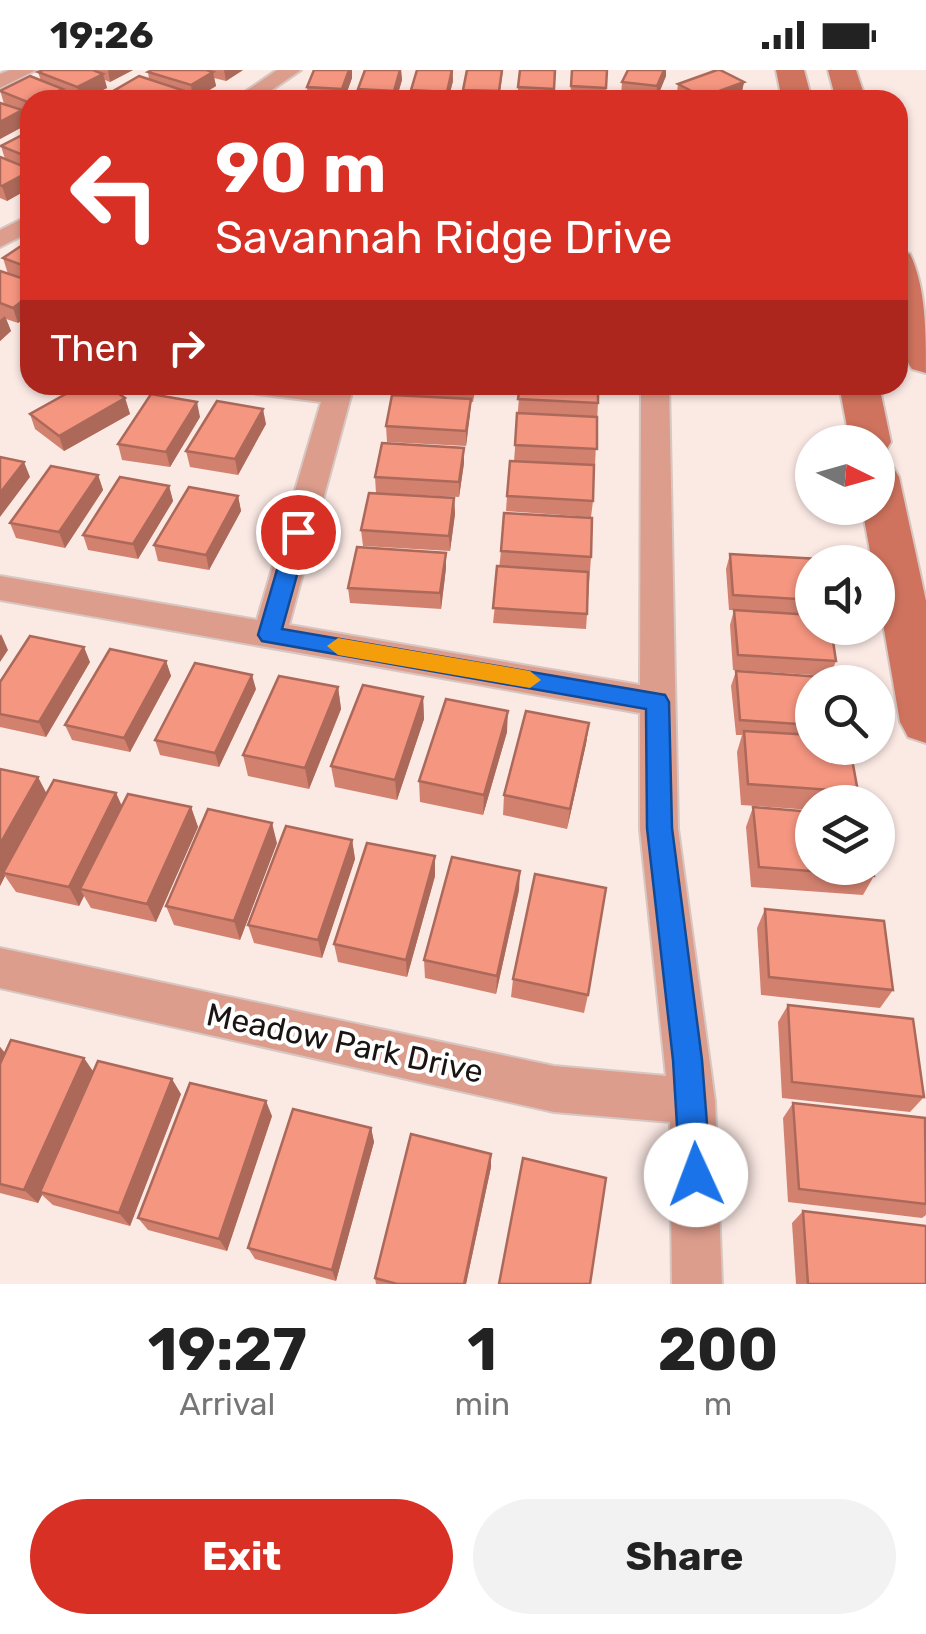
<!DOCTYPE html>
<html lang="en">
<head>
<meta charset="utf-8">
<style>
	body { margin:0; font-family:Rubik,sans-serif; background:#f2f2f2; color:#222; height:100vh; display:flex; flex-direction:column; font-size:38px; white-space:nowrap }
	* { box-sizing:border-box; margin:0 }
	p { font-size:32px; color:#767676 }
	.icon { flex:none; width:55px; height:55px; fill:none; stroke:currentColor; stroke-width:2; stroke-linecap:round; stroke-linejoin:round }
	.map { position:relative; height:1214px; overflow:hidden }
	.details { display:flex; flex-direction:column; background:#fff; flex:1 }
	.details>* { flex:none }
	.banner { position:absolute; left:20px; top:20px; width:888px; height:305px; border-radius:30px; box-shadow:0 2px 8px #0004; background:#d93025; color:#fff; overflow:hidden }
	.needle { width:65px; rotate:95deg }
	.fabs { position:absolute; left:795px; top:355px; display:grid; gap:20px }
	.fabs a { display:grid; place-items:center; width:100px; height:100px; border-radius:50%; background:#fff; box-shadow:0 2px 8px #0004; font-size:50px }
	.pin { position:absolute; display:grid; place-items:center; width:85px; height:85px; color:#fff; margin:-42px; border:5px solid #fff; border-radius:50%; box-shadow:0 2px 10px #0007 }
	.me { position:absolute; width:110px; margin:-55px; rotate:358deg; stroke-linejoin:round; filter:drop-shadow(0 0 8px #0008) }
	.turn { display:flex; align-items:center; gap:35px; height:210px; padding:0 30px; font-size:45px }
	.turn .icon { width:130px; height:130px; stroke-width:2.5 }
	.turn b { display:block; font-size:70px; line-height:85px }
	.then { display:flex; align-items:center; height:95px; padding:0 30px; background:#0003; gap:20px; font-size:38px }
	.eta { display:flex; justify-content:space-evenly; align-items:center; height:170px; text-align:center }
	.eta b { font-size:60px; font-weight:700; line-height:70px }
	.action { display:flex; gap:20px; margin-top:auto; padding:20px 30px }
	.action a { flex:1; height:115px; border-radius:60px; background:#d93025; color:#fff; font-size:40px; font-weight:700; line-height:115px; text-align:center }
	.action a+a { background:#f2f2f2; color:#222 }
	.status { display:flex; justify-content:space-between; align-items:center; height:70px; padding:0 50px; background:#fff; direction:ltr }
	.status svg { height:28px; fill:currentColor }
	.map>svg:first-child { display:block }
</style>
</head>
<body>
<div class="status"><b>19:26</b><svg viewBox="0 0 49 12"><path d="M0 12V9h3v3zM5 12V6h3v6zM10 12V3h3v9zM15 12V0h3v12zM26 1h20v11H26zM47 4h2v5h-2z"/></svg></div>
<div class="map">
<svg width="926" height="1214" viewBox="0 0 926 1214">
	<rect width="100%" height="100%" fill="#fbe9e4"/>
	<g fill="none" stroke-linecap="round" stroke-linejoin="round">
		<g stroke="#d7c7c2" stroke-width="4">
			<g id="street">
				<polygon points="10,0 36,0 0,18 0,4"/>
				<polygon points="277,0 301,0 257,30 233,30"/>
				<polygon points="30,145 30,162 0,177 0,160"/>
				<polygon points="243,315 354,315 289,555 640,615 641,315 669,315 678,759 715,1031 722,1214 672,1214 670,1052 554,1042 0,918 0,878 554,996 666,1006 640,759 640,643 0,530 0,506 257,550 321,332 257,324 247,321"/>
			</g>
		</g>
		<g stroke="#d7c7c2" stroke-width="4">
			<g id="secondary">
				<polygon points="776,0 804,0 812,30 782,30"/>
				<polygon points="828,0 856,0 866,30 836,30"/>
				<path d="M898,180L910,184C926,217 926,264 926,303L912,299C891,268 896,216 898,180Z"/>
				<polygon points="839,315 879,315 891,372 885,382 878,383 878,372 850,372"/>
				<polygon points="878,393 893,397 899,407 926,531 926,673 908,667 900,652 878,525 878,492 872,492 862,438 878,438"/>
			</g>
		</g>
		<use href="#street" fill="#dd9d8d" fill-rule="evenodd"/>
		<use href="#secondary" fill="#cf735e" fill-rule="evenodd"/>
	</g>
	<g fill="#d3816f">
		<polygon points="43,0 133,0 110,12 105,10 107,18 83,30 64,25 66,30 30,30 30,45 22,42 26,55 0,69 0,33 4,34 0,20 41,11 38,2"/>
		<polygon points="152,0 243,0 226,11 214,8 216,16 193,30 183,27 184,30 95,30 117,28 115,20 149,10 148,2"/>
		<polygon points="314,0 352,0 352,8 344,30 308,30 307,17"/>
		<polygon points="365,0 401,0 402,10 396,30 359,30 358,19"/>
		<polygon points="417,0 453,0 453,11 448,30 412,30 411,20"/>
		<polygon points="503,0 499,30 463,30 463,20"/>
		<polygon points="556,0 553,30 518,30 518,17"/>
		<polygon points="572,0 606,18 605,30 570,30"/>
		<polygon points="628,0 666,0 666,6 656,30 621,26 622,12"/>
		<polygon points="744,12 741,26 731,30 679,30 676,29 678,14"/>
		<polygon points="30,61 30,118 7,131 0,128 0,87 5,89 1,76"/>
		<polygon points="30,170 30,244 18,253 6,249 11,261 0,271 0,201 8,204 3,188"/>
		<polygon points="30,292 30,308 28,308 22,293"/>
		<polygon points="396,315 476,315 473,332 471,332 466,376 387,372 386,356 397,325"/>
		<polygon points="520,315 598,333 595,395 514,391"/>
		<polygon points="125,328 130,344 64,381 35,359 30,344"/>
		<polygon points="200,347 170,397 122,390 118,374"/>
		<polygon points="266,354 238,405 190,397 186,381"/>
		<polygon points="464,393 459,427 376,423 375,407"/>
		<polygon points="98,405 103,420 65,478 16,468 10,453"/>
		<polygon points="169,416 173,431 138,489 88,480 83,465"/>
		<polygon points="238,426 241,441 209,500 158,491 154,475"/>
		<polygon points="507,426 593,431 591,447 506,441"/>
		<polygon points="454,428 455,444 450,481 363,476 361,460"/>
		<polygon points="501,481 591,487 586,559 493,553"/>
		<polygon points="446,483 446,498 441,539 350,533 348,518"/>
		<polygon points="730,484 812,492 812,558 836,591 830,606 733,600 730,555 734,540 729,540 726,499"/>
		<polygon points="166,591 171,606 130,682 72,670 65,655"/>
		<polygon points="90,592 46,667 0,657 0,612"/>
		<polygon points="736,601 812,612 812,678 858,722 853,732 812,732 812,740 741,735 737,682 742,665 736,665 731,616"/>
		<polygon points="338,617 341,639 309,719 248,706 243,685"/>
		<polygon points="256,619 219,697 160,685 155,670"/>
		<polygon points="423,627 424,649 397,730 335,717 331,696"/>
		<polygon points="589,653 586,674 567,759 503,745 504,725"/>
		<polygon points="507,662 483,745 420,732 419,711"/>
		<polygon points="0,699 47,724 116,723 122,736 191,737 198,757 156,852 91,838 84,826 79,836 16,822 5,806 0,816"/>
		<polygon points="753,737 874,806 863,825 751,817 746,757"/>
		<polygon points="352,770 355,789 322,888 254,873 248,855"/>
		<polygon points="277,773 240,870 174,855 166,836"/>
		<polygon points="435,806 407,907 338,892 334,874"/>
		<polygon points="519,820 496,924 425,908 424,890"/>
		<polygon points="765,839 893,920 880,938 761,925 757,858"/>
		<polygon points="513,909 588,925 584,943 511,927"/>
		<polygon points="788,935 924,1027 910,1042 782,1028 778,952"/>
		<polygon points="0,977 5,983 93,1001 181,1024 130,1156 53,1135 42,1125 38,1133 0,1123"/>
		<polygon points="793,1033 926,1052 926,1145 922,1148 788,1132 783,1048"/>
		<polygon points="272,1046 227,1181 148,1160 138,1148"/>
		<polygon points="371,1058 374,1072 336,1211 255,1189 248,1178"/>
		<polygon points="491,1097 466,1214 376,1214 375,1208"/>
		<polygon points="803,1141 926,1214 796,1214 792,1153"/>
	</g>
	<g fill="#ac695a">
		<polygon points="108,0 133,0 110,12"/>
		<polygon points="224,0 243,0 226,11"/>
		<polygon points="349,0 352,0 352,8 344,30 343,30 342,19"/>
		<polygon points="400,0 401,0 402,10 396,30 394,30 394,21"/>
		<polygon points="452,0 453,11 448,30 447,30 447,22"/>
		<polygon points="664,0 666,0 666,6 656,30 657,16"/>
		<polygon points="213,2 216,16 193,30 191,15"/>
		<polygon points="103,4 107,18 81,30 77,17"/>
		<polygon points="744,12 741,26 731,30 703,30 703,27"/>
		<polygon points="63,19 66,30 40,30"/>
		<polygon points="182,20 184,30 165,30"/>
		<polygon points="22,40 26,55 0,69 0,52"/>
		<polygon points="30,101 30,118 7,131 2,116"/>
		<polygon points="30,225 30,244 18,253 13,238"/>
		<polygon points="5,246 11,261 0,271 0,250"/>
		<polygon points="125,328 130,344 64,381 59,366"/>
		<polygon points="471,329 470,345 466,376 466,361"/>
		<polygon points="197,332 200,347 170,397 166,382"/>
		<polygon points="263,339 266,354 238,405 235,389"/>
		<polygon points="464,378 464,393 459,427 459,412"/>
		<polygon points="24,392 30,407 0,447 0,423"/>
		<polygon points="98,405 103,420 65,478 59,462"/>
		<polygon points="169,416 173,431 138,489 133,474"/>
		<polygon points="238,426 241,441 209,500 206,485"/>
		<polygon points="454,428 455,444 450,481 449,466"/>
		<polygon points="446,483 446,498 441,539 440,523"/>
		<polygon points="1,564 8,580 0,592 0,566"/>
		<polygon points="84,577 90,592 46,667 39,652"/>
		<polygon points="166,591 171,606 130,682 124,668"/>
		<polygon points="252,605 256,619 219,697 215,683"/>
		<polygon points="338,617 341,639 309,719 305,698"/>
		<polygon points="423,627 424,649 397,730 395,710"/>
		<polygon points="508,641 507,662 483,745 484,725"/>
		<polygon points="589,653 586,674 567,759 570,739"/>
		<polygon points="38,707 49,728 3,803 5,806 0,816 0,774"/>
		<polygon points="116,723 125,744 80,819 84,826 79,836 69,817"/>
		<polygon points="191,737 198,757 156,852 147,834"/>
		<polygon points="272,753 277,773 240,870 234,851"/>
		<polygon points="352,770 355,789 322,888 318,870"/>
		<polygon points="435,786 435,806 407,907 406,890"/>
		<polygon points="520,801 519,820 496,924 497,906"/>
		<polygon points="0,977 6,984 0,996"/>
		<polygon points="84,988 95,1004 40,1122 42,1125 38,1133 24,1120"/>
		<polygon points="172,1009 181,1024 130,1156 119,1143"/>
		<polygon points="266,1031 272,1046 227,1181 219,1169"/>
		<polygon points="371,1058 374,1072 336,1211 332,1200"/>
		<polygon points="491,1084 491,1097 466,1214 464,1214"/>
	</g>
	<g fill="#f59681" stroke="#ac695a" stroke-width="2.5">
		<polygon points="43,0 93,0 103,4 77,17 38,2"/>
		<polygon points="152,0 206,0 213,2 191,15 148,2"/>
		<polygon points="314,0 349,0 342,19 307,17"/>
		<polygon points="365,0 400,0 394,21 358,19"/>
		<polygon points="417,0 452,0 447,22 411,20"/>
		<polygon points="467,0 502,0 499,21 463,20"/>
		<polygon points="520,0 555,0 554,19 518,17"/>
		<polygon points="572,0 607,0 606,18 571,16"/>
		<polygon points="628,0 664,0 657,16 622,12"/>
		<polygon points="717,0 720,0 744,12 703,27 678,14"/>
		<polygon points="30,6 63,19 40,30 30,30 30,33 0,21"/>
		<polygon points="139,6 182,20 165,30 145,30 115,20"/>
		<polygon points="106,24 122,30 95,30"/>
		<polygon points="0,33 22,40 0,52"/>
		<polygon points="30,61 30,88 1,76"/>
		<polygon points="0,87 30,99 30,101 2,116 0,115"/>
		<polygon points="30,170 30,198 3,188"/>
		<polygon points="0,201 30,211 30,225 13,238 0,233"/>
		<polygon points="30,268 30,292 22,293"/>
		<polygon points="82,315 106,315 125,328 59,366 30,344"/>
		<polygon points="520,315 598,315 598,333 518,329"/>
		<polygon points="151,324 197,332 166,382 118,374"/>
		<polygon points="392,325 471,329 466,361 386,356"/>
		<polygon points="217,331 263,339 235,389 186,381"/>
		<polygon points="517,343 597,347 597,379 515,375"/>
		<polygon points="382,373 464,378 459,412 375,407"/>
		<polygon points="0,387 24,392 0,423"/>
		<polygon points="510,391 594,395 593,431 507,426"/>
		<polygon points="51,396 98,405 59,462 10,453"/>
		<polygon points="120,407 169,416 133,474 83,465"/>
		<polygon points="189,417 238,426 206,485 154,475"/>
		<polygon points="369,423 454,428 449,466 361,460"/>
		<polygon points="504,443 592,448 591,487 501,481"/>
		<polygon points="357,477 446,483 440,523 348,518"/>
		<polygon points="730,484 820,489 821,492 812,492 812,530 733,525"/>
		<polygon points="497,496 588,502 587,544 493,538"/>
		<polygon points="734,540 812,545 812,558 831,558 836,591 738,585"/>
		<polygon points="30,566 84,577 39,652 0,644 0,612"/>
		<polygon points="110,579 166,591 124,668 65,655"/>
		<polygon points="195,593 252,605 215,683 155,670"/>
		<polygon points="736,601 835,608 836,612 812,612 812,655 740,650"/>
		<polygon points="279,606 338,617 305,698 243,685"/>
		<polygon points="363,615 423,627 395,710 331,696"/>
		<polygon points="446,629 508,641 484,725 419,711"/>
		<polygon points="526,641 589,653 570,739 504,725"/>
		<polygon points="744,661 812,665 812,678 850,678 858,722 748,714"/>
		<polygon points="0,699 38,707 0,774"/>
		<polygon points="54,710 116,723 69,817 3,803"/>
		<polygon points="128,724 191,737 147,834 80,819"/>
		<polygon points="753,737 812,742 812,798 873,798 874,806 759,797"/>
		<polygon points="208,739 272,753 234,851 166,836"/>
		<polygon points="286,756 352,770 318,870 248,855"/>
		<polygon points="367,773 435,786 406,890 334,874"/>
		<polygon points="452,787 520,801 497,906 424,890"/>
		<polygon points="535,804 606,818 588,925 513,909"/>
		<polygon points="765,839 884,851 893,920 769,907"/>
		<polygon points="788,935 913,949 924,1027 792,1012"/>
		<polygon points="11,970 84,988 24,1120 0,1114 0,994"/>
		<polygon points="98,991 172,1009 119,1143 40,1122"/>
		<polygon points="190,1013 266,1031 219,1169 138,1148"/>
		<polygon points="793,1033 925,1048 926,1134 799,1119"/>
		<polygon points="293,1039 371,1058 332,1200 248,1178"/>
		<polygon points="411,1064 491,1084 464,1214 397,1214 375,1208"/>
		<polygon points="523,1088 606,1108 590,1214 499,1214"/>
		<polygon points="803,1141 926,1156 926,1214 808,1214"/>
	</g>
	<polygon fill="#1a73e8" stroke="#114b97" stroke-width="2.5" points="298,455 309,462 282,559 665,625 669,632 672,758 702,990 711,1105 706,1116 696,1121 685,1116 680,1105 673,990 647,758 646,639 262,571 258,565 288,462"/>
	<polygon fill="#f59e0b" points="338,568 530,601 541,610 530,618 338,585 327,576"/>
	<g text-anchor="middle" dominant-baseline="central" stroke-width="8" stroke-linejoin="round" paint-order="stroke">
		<g font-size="32" fill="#1a1412" stroke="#fff">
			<text transform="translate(345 973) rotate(12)">Meadow Park Drive</text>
		</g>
	</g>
</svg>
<div class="fabs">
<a><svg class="needle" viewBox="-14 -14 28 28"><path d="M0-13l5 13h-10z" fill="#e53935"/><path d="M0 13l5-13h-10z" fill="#767676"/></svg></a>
<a><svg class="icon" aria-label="sound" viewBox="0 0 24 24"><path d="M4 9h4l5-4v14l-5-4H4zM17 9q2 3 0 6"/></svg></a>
<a><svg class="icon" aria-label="search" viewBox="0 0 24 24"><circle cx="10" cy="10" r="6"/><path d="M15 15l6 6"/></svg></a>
<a><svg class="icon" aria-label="layers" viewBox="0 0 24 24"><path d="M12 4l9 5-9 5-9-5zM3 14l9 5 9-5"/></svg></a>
</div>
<div class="pin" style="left:298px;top:462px;background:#d93025"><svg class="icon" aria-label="arrive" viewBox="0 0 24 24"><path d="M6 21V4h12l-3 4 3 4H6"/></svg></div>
<svg class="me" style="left:696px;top:1105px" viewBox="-20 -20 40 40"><circle r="19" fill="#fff"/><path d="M0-13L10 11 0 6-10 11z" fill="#1a73e8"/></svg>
<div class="banner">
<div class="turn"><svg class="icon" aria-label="left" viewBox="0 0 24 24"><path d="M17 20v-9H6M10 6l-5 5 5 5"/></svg><div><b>90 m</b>Savannah Ridge Drive</div></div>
<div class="then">Then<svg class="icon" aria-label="right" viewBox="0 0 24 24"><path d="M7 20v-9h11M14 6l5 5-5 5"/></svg></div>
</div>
</div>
<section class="details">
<div class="eta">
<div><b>19:27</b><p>Arrival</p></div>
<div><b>1</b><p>min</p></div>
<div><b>200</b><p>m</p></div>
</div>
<div class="action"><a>Exit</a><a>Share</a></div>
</section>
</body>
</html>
